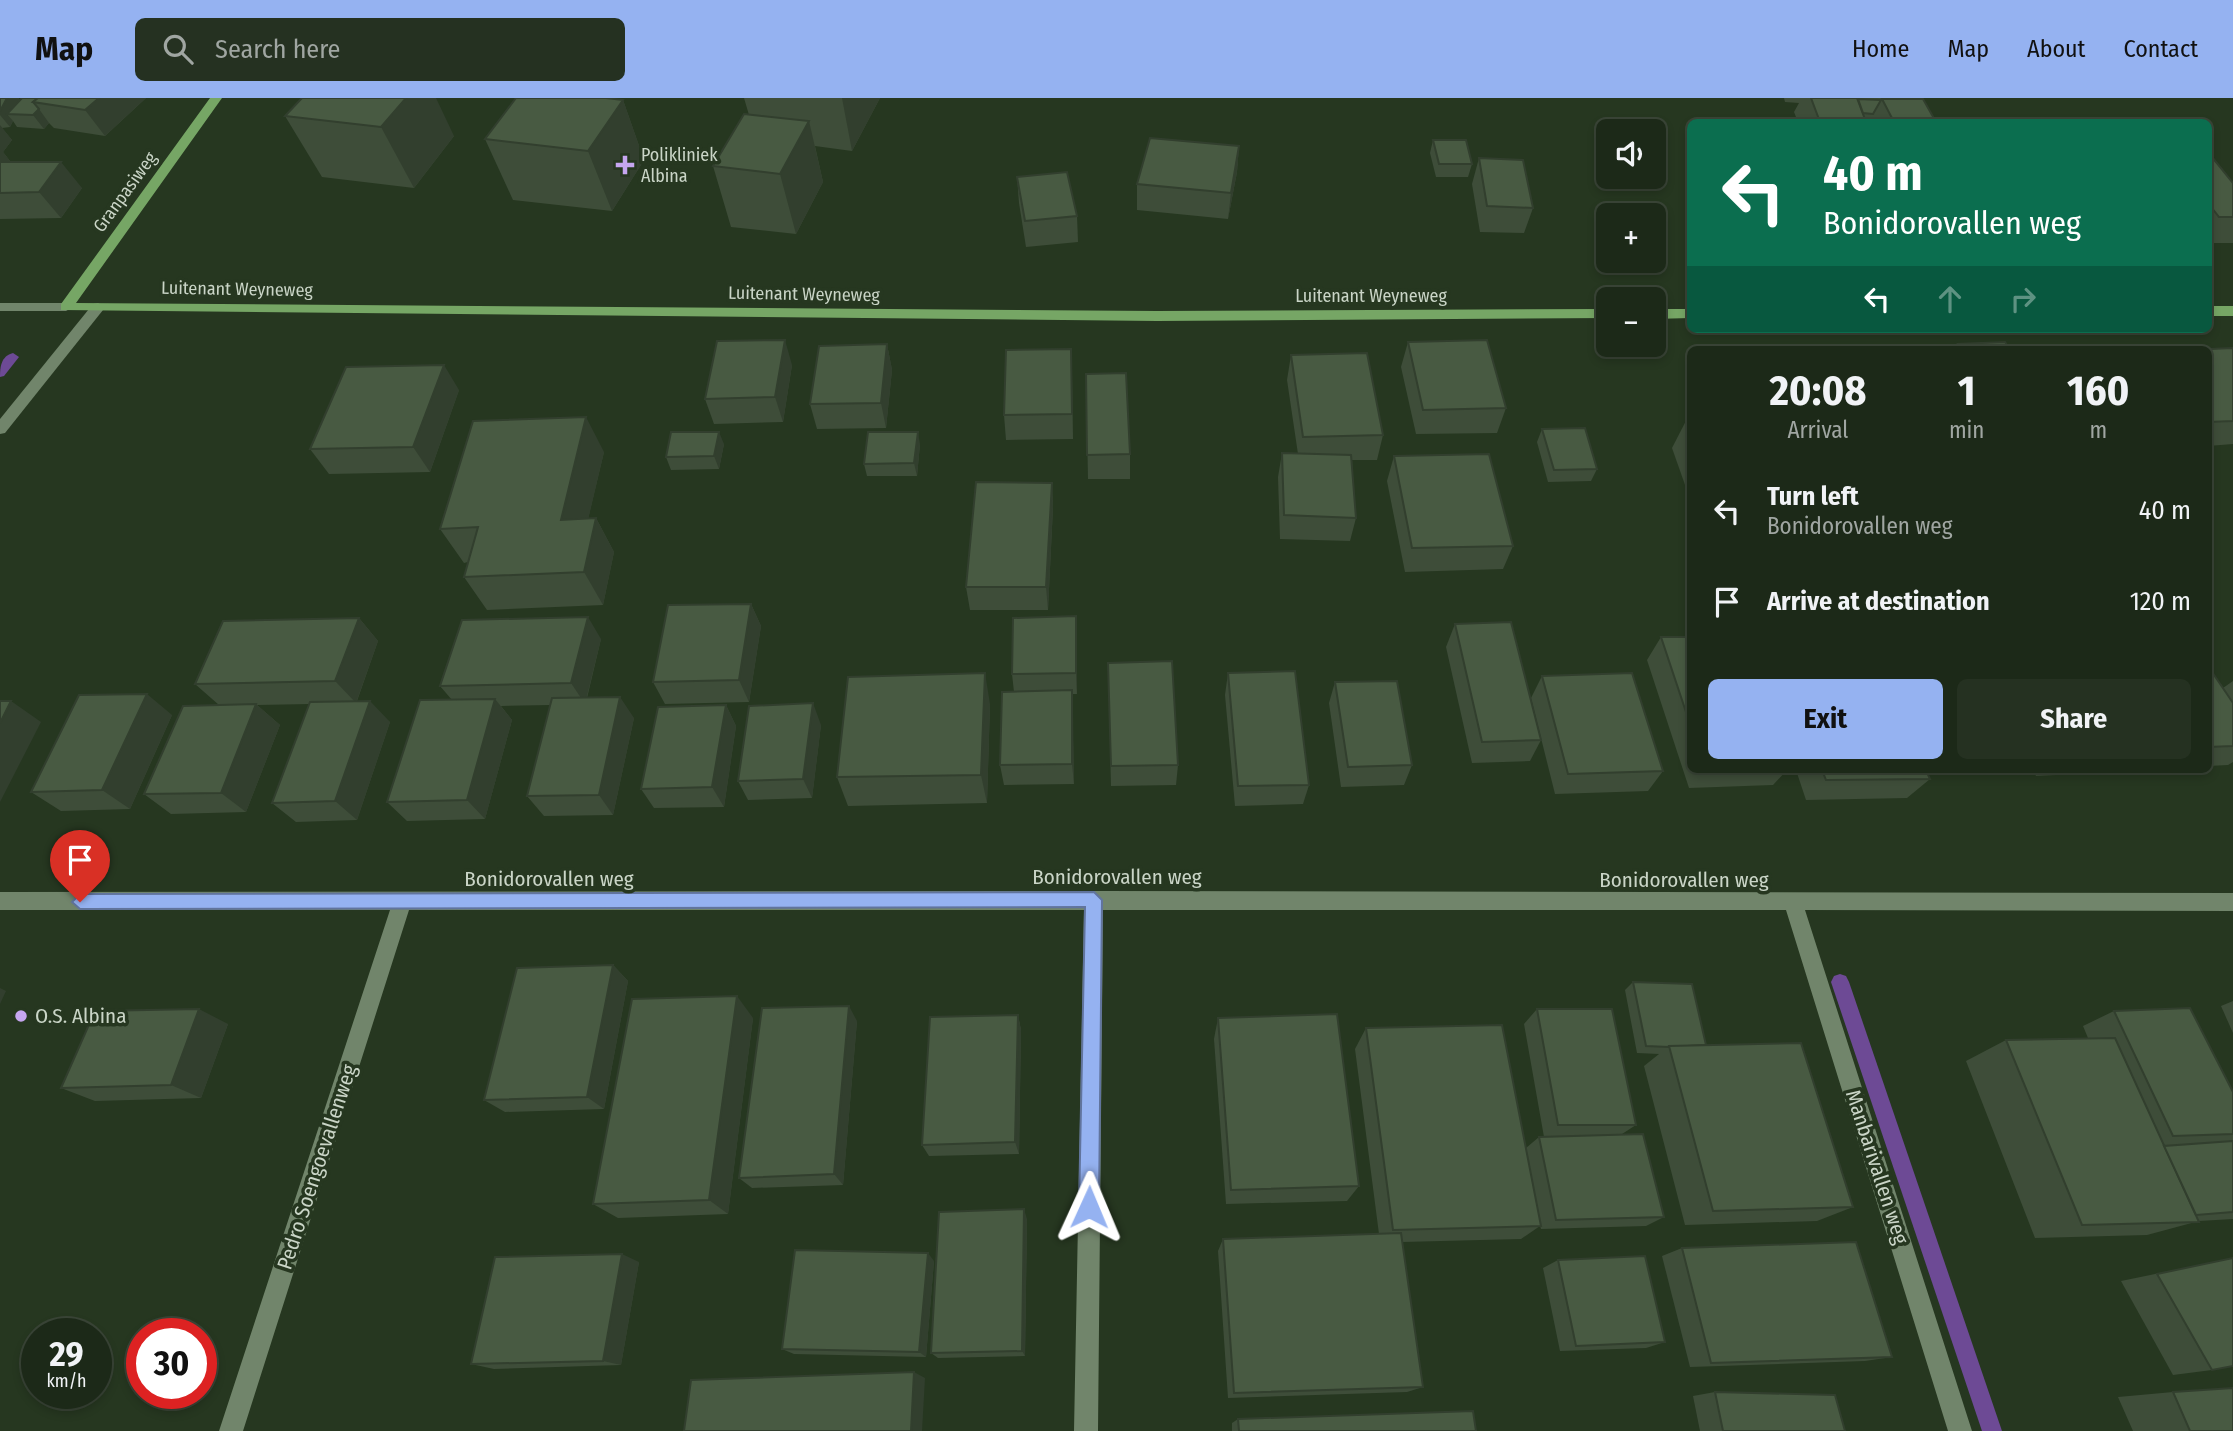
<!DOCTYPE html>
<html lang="en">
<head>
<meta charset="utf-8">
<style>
	body { margin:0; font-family:"Fira Sans Condensed",sans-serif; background:#253121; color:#f1f3f6; height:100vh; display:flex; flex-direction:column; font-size:26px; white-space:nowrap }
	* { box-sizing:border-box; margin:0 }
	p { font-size:23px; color:#a0a6a2 }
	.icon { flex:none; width:38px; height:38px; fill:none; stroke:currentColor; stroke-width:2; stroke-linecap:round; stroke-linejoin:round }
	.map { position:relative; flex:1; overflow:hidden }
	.details { position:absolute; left:1687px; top:248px; width:525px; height:427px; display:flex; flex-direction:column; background:#1c2918; border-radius:10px; box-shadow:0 4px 10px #0003,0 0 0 2px #3a4537 }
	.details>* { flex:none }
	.top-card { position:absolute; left:1687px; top:21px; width:525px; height:214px; border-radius:10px; box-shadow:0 4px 10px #0003,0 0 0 2px #3a4537; background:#0b6e4f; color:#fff; overflow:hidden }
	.fabs { position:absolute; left:1596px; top:21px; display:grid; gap:14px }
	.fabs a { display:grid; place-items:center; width:70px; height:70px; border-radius:10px; background:#1c2918; box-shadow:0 4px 10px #0003,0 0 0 2px #3a4537; font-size:35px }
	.speed { position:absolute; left:21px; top:1220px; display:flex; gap:14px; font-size:35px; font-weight:700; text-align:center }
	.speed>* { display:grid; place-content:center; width:91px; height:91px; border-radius:50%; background:#1c2918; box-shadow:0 4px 10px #0003,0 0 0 2px #3a4537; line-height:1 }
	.speed small { font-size:18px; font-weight:400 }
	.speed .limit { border:10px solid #d22; background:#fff; color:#111 }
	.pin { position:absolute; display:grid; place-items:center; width:60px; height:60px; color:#fff; margin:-72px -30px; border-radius:50% 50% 50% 0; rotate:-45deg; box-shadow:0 0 7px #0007 }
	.pin .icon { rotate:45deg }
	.me { position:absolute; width:77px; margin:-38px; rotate:1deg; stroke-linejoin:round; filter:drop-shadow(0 0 5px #0008) }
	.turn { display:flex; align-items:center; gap:24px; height:147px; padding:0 21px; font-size:32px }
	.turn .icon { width:91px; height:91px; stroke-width:2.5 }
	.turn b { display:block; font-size:49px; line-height:60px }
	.lanes { display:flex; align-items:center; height:66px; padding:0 21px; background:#0003; justify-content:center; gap:35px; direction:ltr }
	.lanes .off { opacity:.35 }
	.eta { display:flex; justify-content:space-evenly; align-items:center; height:119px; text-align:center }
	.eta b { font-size:42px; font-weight:700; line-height:49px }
	.cta { display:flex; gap:14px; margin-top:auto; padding:14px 21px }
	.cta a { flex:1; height:80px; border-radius:10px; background:#95b2f1; color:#111; font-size:28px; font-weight:700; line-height:80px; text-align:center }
	.cta a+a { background:#253121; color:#f1f3f6 }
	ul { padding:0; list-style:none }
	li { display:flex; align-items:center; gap:21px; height:91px; padding:0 21px }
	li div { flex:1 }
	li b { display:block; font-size:26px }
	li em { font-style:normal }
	header { display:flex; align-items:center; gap:42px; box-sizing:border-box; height:98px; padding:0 35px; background:#95b2f1; color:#111 }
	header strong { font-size:33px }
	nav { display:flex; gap:38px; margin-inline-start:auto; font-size:24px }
	.search { width:490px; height:63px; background:#253121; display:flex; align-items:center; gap:18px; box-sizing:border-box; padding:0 24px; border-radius:10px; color:#a0a6a2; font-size:26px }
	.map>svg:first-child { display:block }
</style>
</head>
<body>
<header>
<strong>Map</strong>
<div class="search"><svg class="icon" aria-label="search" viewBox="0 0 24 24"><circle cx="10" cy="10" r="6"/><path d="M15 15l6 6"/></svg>Search here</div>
<nav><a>Home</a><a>Map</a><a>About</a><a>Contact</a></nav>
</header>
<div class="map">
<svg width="2233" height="1333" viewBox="0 0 2233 1333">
	<rect width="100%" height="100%" fill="#263720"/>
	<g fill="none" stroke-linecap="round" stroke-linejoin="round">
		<g fill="#6d4a95" fill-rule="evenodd">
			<path d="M13,255L19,259L4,278L0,279C0,269 1,258 13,255Z"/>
			<polygon points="1840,876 1846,878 1849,884 2002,1333 1982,1333 1831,884 1834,878"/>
		</g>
		<g fill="#71856b" fill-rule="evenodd">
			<polygon points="0,205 66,205 73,209 66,213 0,213"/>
			<polygon points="98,205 105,209 103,212 5,335 0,336 0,321 93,206"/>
			<polygon points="1094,793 2233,795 2233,813 1805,812 1972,1333 1948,1333 1786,812 1103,812 1098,1333 1074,1333 1084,812 409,812 243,1333 219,1333 390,812 0,812 0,794"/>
		</g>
		<g fill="#76a665" fill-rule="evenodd">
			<polygon points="210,0 222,0 76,205 1157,213 1608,211 1608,220 1157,223 61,212 61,206"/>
			<rect x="2208" y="208" width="25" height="10"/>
			<polygon points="1654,211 1690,211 1690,220 1654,221"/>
		</g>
	</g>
	<g fill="#3e4d39">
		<polygon points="0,0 18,0 20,2 22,0 146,0 105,38 54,30 49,25 44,31 17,29 13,23 10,29 2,30 12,42 3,54 10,63 9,64 82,90 61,120 0,121"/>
		<polygon points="744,0 880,0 852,53 815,48 823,84 796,136 731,129 713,68 749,17"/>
		<polygon points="1784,0 1905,0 1905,1 1936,24 1798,24 1794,14 1799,5 1785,4"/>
		<polygon points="623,2 644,62 612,113 513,102 485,41"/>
		<polygon points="285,18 454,38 414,90 322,79"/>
		<polygon points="1433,42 1472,66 1468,79 1436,79 1430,55"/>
		<polygon points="1239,48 1237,74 1228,121 1137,112 1137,86"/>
		<polygon points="2208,54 2233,85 2233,145 2208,145"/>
		<polygon points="1479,60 1533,110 1524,135 1480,134 1472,86"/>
		<polygon points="1017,79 1077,118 1078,144 1026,149 1019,105"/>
		<polygon points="1408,244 1506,310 1497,335 1416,336 1401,269"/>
		<polygon points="887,246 892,272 886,330 817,331 810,306"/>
		<polygon points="1958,246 2010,252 1954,252"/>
		<polygon points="2233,250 2233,346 2208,348 2208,252"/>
		<polygon points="1291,257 1383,337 1377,362 1352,362 1356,420 1350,443 1280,441 1278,379 1282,355 1298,356 1287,282"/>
		<polygon points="792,267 783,324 714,326 705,301"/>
		<polygon points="1072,276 1073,341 1006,342 1004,317"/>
		<polygon points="1086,276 1130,356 1130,381 1088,381"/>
		<polygon points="459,292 430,374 329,376 310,351"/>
		<polygon points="1690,315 1690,401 1672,350"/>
		<polygon points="1542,331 1597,371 1591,383 1548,384 1537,344"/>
		<polygon points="724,346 719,371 671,372 666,359"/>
		<polygon points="920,346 917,378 867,378 864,366"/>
		<polygon points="604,354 588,421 596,420 614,454 603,507 487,512 464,479 468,464 464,465 440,431"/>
		<polygon points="1394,358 1513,448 1503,471 1405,474 1387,383"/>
		<polygon points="1052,385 1053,409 1048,512 970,512 966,489"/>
		<polygon points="751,506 761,528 749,604 665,606 653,584"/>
		<polygon points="1076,518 1077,596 1072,596 1074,686 1004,687 1000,667 1014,594 1012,576"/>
		<polygon points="359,520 378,543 357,603 390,624 357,722 296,724 272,705 310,606 257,607 280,627 246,714 171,716 144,696 219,607 195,586"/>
		<polygon points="1455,526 1541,642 1530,663 1472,665 1446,549"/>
		<polygon points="1661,539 1690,539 1690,672 1787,672 1773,687 1689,690 1647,562"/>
		<polygon points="601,541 587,600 634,620 613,717 544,718 527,698 550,607 501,608 512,622 485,721 407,723 387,704 452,602 440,588"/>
		<polygon points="1108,565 1178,667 1176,687 1111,688"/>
		<polygon points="2208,568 2223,590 2233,583 2233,664 2228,667 2208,668"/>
		<polygon points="1228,575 1309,687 1303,706 1235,708 1225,597"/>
		<polygon points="1542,578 1663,673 1648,693 1555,696 1531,600"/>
		<polygon points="1335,584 1412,667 1404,687 1341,689 1329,605"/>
		<polygon points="990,606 987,705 848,708 837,679"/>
		<polygon points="726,607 736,628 724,709 654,710 641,691"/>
		<polygon points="172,617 130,711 61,713 31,694"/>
		<polygon points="821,627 812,700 748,702 738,683"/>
		<polygon points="1796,672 1926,672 1930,681 1907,700 1806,702"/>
		<polygon points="2033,672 2101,672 2097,675 2036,678"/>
		<polygon points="613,867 628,883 604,1011 505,1014 484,1002"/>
		<polygon points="1633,884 1706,947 1853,1109 1817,1123 1685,1127 1644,968 1659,956 1637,955 1625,892"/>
		<polygon points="2233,903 2233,935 2221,908"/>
		<polygon points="1537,911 1636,1027 1622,1036 1664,1119 1646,1128 1541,1131 1540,1128 1521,1141 1402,1144 1423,1289 1407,1294 1228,1300 1218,1153 1223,1141 1379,1136 1355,951 1366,930 1526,1050 1539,1039 1544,1039 1524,926"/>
		<polygon points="2114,913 2233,994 2233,1042 2229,1043 2233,1043 2233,1121 2199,1123 2147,1137 2035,1140 1966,963 2006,942 2088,940 2083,928"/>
		<polygon points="1018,917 1021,932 1019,1056 929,1058 922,1047"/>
		<polygon points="753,920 728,1116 618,1120 593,1106"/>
		<polygon points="1218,920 1359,1088 1347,1103 1226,1106 1214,941"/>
		<polygon points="857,923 843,1087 752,1090 739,1080"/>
		<polygon points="228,926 201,1000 95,1003 61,990"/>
		<polygon points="1027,1121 1025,1258 938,1260 931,1255"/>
		<polygon points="1682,1150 1892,1259 1865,1263 1690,1269 1662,1158"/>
		<polygon points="2233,1160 2212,1272 2173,1277 2121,1183"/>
		<polygon points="1558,1162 1665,1244 1646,1250 1560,1253 1543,1170"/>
		<polygon points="934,1163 926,1259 794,1256 782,1251"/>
		<polygon points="639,1164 621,1267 494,1271 471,1266"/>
		<polygon points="1715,1294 1845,1333 1700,1333 1693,1298"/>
		<polygon points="2173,1294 2233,1333 2133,1333 2118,1299"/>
		<polygon points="1238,1321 1476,1333 1232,1333 1232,1325"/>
	</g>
	<g fill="#323f2e">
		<polygon points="7,0 18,0 22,4 7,16 13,23 10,29 0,17 0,13"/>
		<polygon points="99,0 146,0 105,38 85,12"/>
		<polygon points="406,0 436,0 454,38 414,90 381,29"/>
		<polygon points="842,0 880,0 852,53"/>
		<polygon points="623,2 644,62 612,113 588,53"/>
		<polygon points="39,11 49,25 44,31 33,17"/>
		<polygon points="809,23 823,84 796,136 780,76"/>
		<polygon points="0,27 12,42 3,54 10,63 0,78"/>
		<polygon points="1239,48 1237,74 1228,121 1231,95"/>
		<polygon points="61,64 82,90 61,120 39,94"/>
		<polygon points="785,242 792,267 783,324 775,299"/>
		<polygon points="887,246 892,272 886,330 881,305"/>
		<polygon points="444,267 459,292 430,374 413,349"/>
		<polygon points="586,319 604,354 580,456 561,422"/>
		<polygon points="719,334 724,346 719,371 714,358"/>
		<polygon points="918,334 920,346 917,378 914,365"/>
		<polygon points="1052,385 1053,409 1048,512 1046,489"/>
		<polygon points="596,420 614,454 603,507 584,474"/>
		<polygon points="751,506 761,528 749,604 739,582"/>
		<polygon points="1076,518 1077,541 1077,596 1076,575"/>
		<polygon points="588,519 601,541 585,606 571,585"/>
		<polygon points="359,520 378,543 356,605 335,583"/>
		<polygon points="985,575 990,606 987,705 981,677"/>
		<polygon points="1072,592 1073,613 1074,686 1072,666"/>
		<polygon points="147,596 172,617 130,711 102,692"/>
		<polygon points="620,599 634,620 613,717 599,697"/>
		<polygon points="495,601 512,622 485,721 467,702"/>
		<polygon points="11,603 41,624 0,704 0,625"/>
		<polygon points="370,603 390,624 357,722 335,703"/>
		<polygon points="813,605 821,627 812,700 803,681"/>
		<polygon points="256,606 280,627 246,714 221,695"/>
		<polygon points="726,607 736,628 724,709 712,689"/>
		<polygon points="613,867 628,883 604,1011 587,999"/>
		<polygon points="0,890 6,893 0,906"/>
		<polygon points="737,898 753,920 728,1116 709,1102"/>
		<polygon points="849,908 857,923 843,1087 834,1076"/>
		<polygon points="199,911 228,926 201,1000 171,987"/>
		<polygon points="1018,917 1021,932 1019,1056 1015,1044"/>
		<polygon points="1024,1111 1027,1121 1025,1258 1022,1253"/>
		<polygon points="928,1155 934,1163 926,1259 919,1254"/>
		<polygon points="622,1156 639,1164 621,1267 603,1263"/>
		<polygon points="914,1274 925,1280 922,1333 911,1333"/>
	</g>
	<g fill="#485a42" stroke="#323f2e" stroke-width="2">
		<polygon points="0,0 7,0 0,13"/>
		<polygon points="22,0 38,0 33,4 39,11 33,17 7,16"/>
		<polygon points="38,0 99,0 85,12 33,4"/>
		<polygon points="302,0 406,0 381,29 285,18"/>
		<polygon points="516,0 606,0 623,2 588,53 485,41"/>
		<polygon points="1811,0 1857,0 1866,24 1820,24"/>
		<polygon points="1858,1 1881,2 1873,16 1863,15"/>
		<polygon points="1882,1 1923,1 1936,24 1894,24"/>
		<polygon points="744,16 809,23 780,76 713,68"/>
		<polygon points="1150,40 1239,48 1231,95 1137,86"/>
		<polygon points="1433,42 1466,42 1472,66 1439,66"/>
		<polygon points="2208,54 2233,85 2233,119 2219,119 2208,105"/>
		<polygon points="1479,60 1523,62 1533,110 1487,108"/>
		<polygon points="0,64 61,64 39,94 0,95"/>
		<polygon points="1067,74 1077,118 1025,123 1017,79"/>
		<polygon points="785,242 775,299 705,301 717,243"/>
		<polygon points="1487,242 1506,310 1423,312 1408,244"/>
		<polygon points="2005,244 2010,252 1962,252 1958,246"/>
		<polygon points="887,246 881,305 810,306 819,248"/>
		<polygon points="2233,250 2233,323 2208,324 2208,252 2187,252"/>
		<polygon points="1071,251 1072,316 1004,317 1006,252"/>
		<polygon points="1367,255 1383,337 1303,339 1291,257"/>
		<polygon points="444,267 413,349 310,351 346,269"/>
		<polygon points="1126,275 1130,356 1087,357 1086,276"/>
		<polygon points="586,319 561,422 596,420 584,474 464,479 478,429 440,431 473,323"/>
		<polygon points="1585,330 1597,371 1554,372 1542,331"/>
		<polygon points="671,334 719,334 714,358 666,359"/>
		<polygon points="868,334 918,334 914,365 864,366"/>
		<polygon points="1282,355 1351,357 1356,420 1284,417"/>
		<polygon points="1489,356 1513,448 1412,450 1394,358"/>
		<polygon points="976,384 1052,385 1046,489 966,489"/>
		<polygon points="751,506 739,582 653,584 668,507"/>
		<polygon points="1076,518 1076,575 1012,576 1013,520"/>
		<polygon points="588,519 571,585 440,588 462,522"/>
		<polygon points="359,520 335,583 195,586 223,523"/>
		<polygon points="1511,524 1541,642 1482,644 1455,526"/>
		<polygon points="1661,539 1690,539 1690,626"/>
		<polygon points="1172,563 1178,667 1111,668 1108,565"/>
		<polygon points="2208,568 2233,605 2233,648 2208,649"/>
		<polygon points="1295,573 1309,687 1238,688 1228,575"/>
		<polygon points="985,575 981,677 837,679 848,579"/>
		<polygon points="1632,575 1663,673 1568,676 1542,578"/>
		<polygon points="1397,583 1412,667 1348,669 1335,584"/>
		<polygon points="1072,592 1072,666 1000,667 1002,594"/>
		<polygon points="147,596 102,692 31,694 79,597"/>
		<polygon points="620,599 599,697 527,698 552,600"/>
		<polygon points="495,601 467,702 387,704 420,602"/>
		<polygon points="0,603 11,603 0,625"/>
		<polygon points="370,603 335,703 272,705 310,604"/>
		<polygon points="813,605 803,681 738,683 749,608"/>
		<polygon points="256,606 221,695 144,696 183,608"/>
		<polygon points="726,607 712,689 641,691 658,609"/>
		<polygon points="1822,672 1926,672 1930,681 1826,682"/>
		<polygon points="613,867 587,999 484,1002 517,870"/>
		<polygon points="1633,884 1692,886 1706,947 1669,949 1646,948"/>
		<polygon points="737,898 709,1102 593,1106 632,901"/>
		<polygon points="849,908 834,1076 739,1080 762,910"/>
		<polygon points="2190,910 2233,994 2233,1036 2173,1038 2114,913"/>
		<polygon points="199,911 171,987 61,990 95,913"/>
		<polygon points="1537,911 1612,911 1636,1027 1558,1027"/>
		<polygon points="1337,916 1359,1088 1231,1092 1218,920"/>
		<polygon points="1018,917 1015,1044 922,1047 930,919"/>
		<polygon points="1502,927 1541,1128 1393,1132 1366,930"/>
		<polygon points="2115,940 2199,1124 2082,1127 2006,942"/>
		<polygon points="1801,945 1853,1109 1713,1113 1669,948"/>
		<polygon points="1643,1036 1664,1119 1556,1122 1539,1039"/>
		<polygon points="2233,1043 2233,1114 2196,1117 2164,1048"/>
		<polygon points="1024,1111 1022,1253 931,1255 939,1114"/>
		<polygon points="1401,1135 1423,1289 1234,1295 1223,1141"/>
		<polygon points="1856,1144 1892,1259 1711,1265 1682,1150"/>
		<polygon points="795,1152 928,1155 919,1254 782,1251"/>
		<polygon points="622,1156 603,1263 471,1266 495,1159"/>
		<polygon points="1645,1158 1665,1244 1576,1248 1558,1162"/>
		<polygon points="2233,1160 2233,1268 2212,1272 2157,1176"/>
		<polygon points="914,1274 911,1333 684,1333 691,1282"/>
		<polygon points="2233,1290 2233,1333 2190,1333 2173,1294"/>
		<polygon points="1715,1294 1835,1297 1845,1333 1723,1333"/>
		<polygon points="1473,1313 1476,1333 1239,1333 1238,1321"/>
	</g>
	<polygon fill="#95b2f1" stroke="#61749d" stroke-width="2" points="1094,794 1102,802 1099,1109 1096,1116 1089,1119 1082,1116 1079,1109 1085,809 80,811 72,804 80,796"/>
	<g fill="#c6a6f0" stroke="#263720" stroke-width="2.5">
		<path d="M621.5 56.5h7v7h7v7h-7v7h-7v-7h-7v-7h7z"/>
		<circle cx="21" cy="918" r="7"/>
	</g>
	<g text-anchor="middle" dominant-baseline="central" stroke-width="7" stroke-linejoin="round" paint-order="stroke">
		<g font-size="18" fill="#cad5c7" stroke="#263720" text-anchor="start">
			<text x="641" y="57">Polikliniek<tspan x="641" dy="21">Albina</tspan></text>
		</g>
		<g font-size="18" fill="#cad5c7" stroke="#263720">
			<text transform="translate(125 94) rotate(-54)">Granpasiweg</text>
			<text transform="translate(237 191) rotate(1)">Luitenant Weyneweg</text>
			<text transform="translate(804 196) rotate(1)">Luitenant Weyneweg</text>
			<text x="1371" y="198">Luitenant Weyneweg</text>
		</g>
		<g font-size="21" fill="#cad5c7" stroke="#263720">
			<text x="1117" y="779">Bonidorovallen weg</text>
			<text x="549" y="781">Bonidorovallen weg</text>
			<text x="1684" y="782">Bonidorovallen weg</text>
			<text transform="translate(317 1069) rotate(-72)">Pedro Soengoevallenweg</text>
			<text transform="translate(1877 1069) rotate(72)">Manbarivallen weg</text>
		</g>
		<g font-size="21" fill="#cad5c7" stroke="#263720" text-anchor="start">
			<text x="35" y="918">O.S. Albina</text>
		</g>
	</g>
</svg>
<div class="fabs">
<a><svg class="icon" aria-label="sound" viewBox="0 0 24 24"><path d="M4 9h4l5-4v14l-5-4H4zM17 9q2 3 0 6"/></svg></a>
<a>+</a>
<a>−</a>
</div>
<div class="speed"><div>29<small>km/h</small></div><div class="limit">30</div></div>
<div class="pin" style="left:80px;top:804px;background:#d93025"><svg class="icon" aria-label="arrive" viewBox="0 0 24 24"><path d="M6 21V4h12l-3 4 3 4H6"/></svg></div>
<svg class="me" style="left:1089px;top:1109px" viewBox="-20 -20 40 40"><path d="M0-17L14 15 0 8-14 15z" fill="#95b2f1" stroke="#fff" stroke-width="4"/></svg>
<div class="top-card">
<div class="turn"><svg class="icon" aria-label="left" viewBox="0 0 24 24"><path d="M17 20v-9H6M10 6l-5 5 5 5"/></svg><div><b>40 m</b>Bonidorovallen weg</div></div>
<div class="lanes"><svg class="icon" aria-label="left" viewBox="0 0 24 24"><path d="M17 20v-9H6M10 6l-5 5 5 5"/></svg><svg class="icon off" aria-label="ahead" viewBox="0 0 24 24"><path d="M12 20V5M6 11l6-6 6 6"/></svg><svg class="icon off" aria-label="right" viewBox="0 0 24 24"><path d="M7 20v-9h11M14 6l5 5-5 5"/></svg></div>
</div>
<section class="details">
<div class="eta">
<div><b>20:08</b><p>Arrival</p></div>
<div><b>1</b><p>min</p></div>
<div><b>160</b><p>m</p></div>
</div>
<ul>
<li><svg class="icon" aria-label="left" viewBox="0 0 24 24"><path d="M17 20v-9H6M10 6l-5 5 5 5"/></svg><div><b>Turn left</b><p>Bonidorovallen weg</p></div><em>40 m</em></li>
<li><svg class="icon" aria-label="arrive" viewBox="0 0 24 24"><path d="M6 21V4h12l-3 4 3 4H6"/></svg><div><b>Arrive at destination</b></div><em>120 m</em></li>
</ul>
<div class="cta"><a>Exit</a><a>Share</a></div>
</section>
</div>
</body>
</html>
